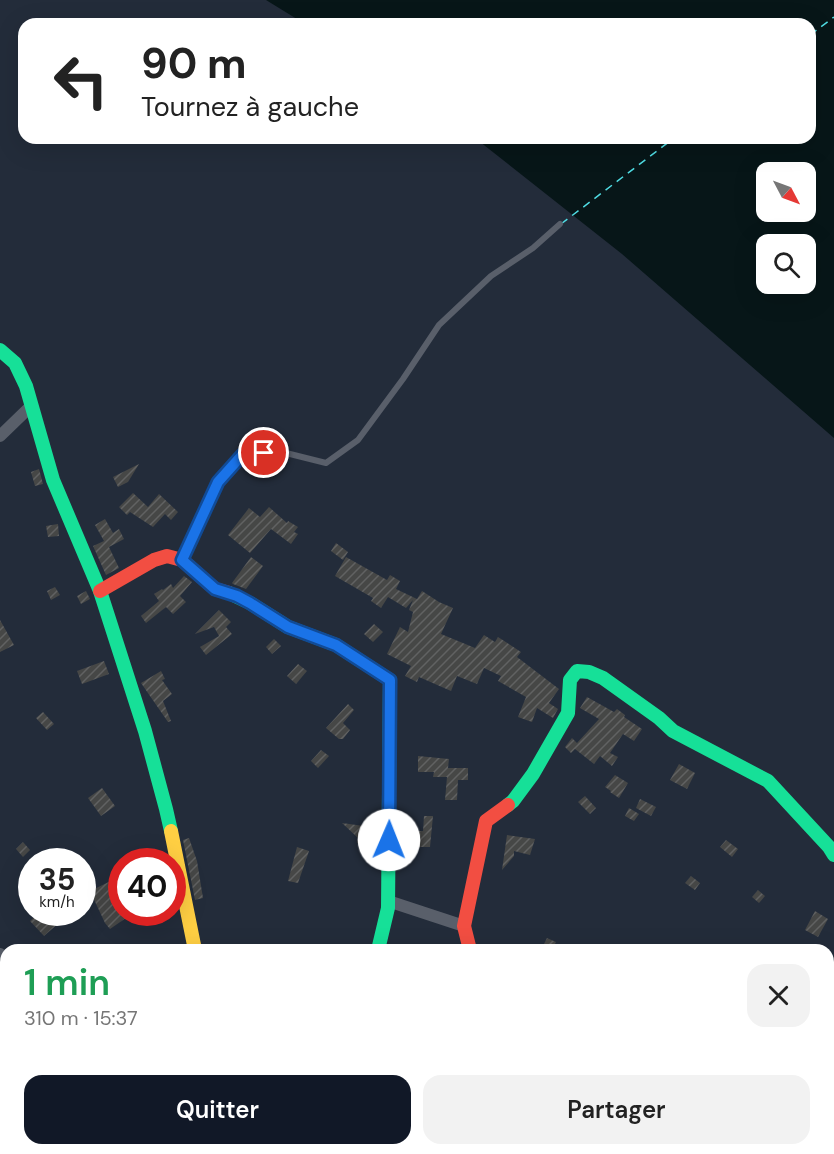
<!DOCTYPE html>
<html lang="fr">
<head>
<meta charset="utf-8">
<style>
	body { margin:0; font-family:"DM Sans",sans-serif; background:#f2f2f2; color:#222; height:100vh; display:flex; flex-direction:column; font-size:22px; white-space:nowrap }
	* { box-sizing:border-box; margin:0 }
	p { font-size:20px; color:#767676 }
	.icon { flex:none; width:33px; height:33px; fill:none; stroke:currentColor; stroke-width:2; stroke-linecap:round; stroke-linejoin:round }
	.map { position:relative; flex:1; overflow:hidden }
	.side { position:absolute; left:0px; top:944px; width:834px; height:212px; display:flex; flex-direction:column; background:#fff; border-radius:18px 18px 0 0; box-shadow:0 6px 24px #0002 }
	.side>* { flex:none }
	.guide { position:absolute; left:18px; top:18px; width:798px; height:126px; border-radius:18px; box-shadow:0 6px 24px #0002; background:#fff; color:#222; overflow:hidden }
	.needle { width:39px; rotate:131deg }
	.fabs { position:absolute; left:756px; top:162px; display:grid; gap:12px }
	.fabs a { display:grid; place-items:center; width:60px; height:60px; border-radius:12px; background:#fff; box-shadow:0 6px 24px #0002; font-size:30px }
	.speed { position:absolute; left:18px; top:848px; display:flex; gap:12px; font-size:30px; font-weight:700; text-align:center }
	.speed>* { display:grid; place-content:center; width:78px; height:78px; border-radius:50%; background:#fff; box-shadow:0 6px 24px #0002; line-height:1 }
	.speed small { font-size:15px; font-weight:400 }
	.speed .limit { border:9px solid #d22; background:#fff; color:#111 }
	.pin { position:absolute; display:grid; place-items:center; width:51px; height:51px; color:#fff; margin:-26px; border:3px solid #fff; border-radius:50%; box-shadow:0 2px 6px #0007 }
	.me { position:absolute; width:66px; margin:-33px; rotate:1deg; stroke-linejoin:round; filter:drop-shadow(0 0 4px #0008) }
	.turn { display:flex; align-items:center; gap:21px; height:126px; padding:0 24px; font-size:27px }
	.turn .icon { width:78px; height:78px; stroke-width:2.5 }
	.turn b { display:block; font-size:42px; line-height:51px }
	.round { display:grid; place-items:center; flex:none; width:63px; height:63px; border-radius:18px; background:#f2f2f2 }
	.summary { display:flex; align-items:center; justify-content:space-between; height:102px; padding:0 24px }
	h1 { font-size:36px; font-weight:600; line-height:45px; color:#1e9e55 }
	.button { display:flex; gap:12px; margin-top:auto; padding:12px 24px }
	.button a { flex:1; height:69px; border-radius:18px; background:#111827; color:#fff; font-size:24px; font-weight:600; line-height:69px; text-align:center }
	.button a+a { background:#f2f2f2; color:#222 }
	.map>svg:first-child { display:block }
</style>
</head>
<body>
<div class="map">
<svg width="834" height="1154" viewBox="0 0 834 1154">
	<defs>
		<pattern id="building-hatch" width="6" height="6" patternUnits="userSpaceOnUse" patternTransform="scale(1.5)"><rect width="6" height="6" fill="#464746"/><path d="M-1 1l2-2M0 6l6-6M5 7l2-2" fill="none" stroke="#616262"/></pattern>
	</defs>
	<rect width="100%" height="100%" fill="#232c3a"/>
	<path fill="#071618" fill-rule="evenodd" d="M266,0H834V438L622,254L475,138H810V24H305ZM766,172H806V212H766ZM766,244H806V284H766Z"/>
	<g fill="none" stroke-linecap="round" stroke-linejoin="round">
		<g stroke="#4fdce3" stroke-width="1.5" stroke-dasharray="8 6" stroke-linecap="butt">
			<polyline points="810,35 834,17"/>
			<polyline points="561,224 674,138"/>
		</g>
	</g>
	<g fill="url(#building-hatch)">
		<polygon points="139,464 128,482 118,487 113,477"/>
		<polygon points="39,469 43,484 35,486 31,472"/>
		<polygon points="133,493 148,507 159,494 178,512 171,520 165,514 153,527 130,512 127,515 119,507"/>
		<polygon points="269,507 287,523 288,521 298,527 294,532 298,534 291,544 271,529 250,553 228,535 249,508 260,517"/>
		<polygon points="105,519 113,533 119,529 124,539 109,547 119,568 106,575 93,546 104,541 95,525"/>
		<polygon points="58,524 59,536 48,537 46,526"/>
		<polygon points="336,543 348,552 343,560 331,551"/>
		<polygon points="251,557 263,566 246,589 233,584 232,583"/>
		<polygon points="346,557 387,580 390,575 400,581 396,589 417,599 422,591 439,602 453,608 441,634 475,648 484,635 495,642 498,637 521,652 517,657 559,689 549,703 558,709 553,718 537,708 532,722 518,717 526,697 498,681 501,676 484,668 477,684 457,676 451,691 419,677 417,682 405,676 411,666 387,654 400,627 408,632 413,612 409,610 413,600 406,608 388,597 381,608 371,601 373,598 335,576"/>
		<polygon points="184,576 192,582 180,596 186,602 173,614 166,607 146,623 141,616 159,601 154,594 162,589 163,590 171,584 173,588"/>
		<polygon points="55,587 60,595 51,600 47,591"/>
		<polygon points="86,591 90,599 81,604 77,596"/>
		<polygon points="219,610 231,622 226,627 232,634 206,655 200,647 219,636 214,627 195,634"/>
		<polygon points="0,620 14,645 0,652"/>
		<polygon points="374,624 383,632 373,642 364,634"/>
		<polygon points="274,639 281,646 272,654 266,647"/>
		<polygon points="104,661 109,674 82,684 77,671"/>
		<polygon points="298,664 307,671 296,684 287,676"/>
		<polygon points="161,671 165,679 162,680 172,694 163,701 171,721 168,722 141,683"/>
		<polygon points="587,697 614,712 617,709 625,715 624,717 642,729 634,741 623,734 610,753 618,757 612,766 600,756 594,764 575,749 571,753 565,747 572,738 577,743 599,719 580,708"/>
		<polygon points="348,704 354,710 343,723 350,730 343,739 339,739 326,728"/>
		<polygon points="43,712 54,724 47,730 36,718"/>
		<polygon points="321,750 329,756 318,768 311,761"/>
		<polygon points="418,756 449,759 448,768 468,768 468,780 458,780 457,800 445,800 447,777 433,777 434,772 418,772"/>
		<polygon points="679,764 695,773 687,789 670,780"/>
		<polygon points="615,775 628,783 619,798 610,792 611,791 605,787"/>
		<polygon points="102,788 115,806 101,816 88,798"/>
		<polygon points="585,796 596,808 590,814 578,802"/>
		<polygon points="640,799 656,807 651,816 636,808"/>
		<polygon points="629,808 639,814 634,821 625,816"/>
		<polygon points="424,816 433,816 430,847 415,847 416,831 423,831"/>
		<polygon points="342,823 378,828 378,846 357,843 358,838"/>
		<polygon points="507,835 535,839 530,855 514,851 514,856 502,870"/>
		<polygon points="189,838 197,861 203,898 195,900 183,840"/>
		<polygon points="726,840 738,849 732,857 720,847"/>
		<polygon points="23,842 30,850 23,857 16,849"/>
		<polygon points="297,847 309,851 298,883 288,881"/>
		<polygon points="89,872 96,885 87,890 82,882 82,875"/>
		<polygon points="691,876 700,883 695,890 685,883"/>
		<polygon points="117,878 122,886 122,912 126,918 110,929 105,923 90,891"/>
		<polygon points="758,890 765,896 759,903 752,897"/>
		<polygon points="815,911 828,919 818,937 805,930"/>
		<polygon points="40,912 71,912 67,915 69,917 61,923 60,922 44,936 30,921"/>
		<polygon points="547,938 556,942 552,950 541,950"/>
	</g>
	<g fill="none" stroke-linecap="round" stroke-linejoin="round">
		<polyline stroke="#595f6a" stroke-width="6" points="218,482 242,454 286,453 326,463 358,440 403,379 439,325 491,276 533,248 560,224"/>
		<g stroke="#595f6a" stroke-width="12">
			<polyline points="0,436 31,406"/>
			<polyline points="182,560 218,482"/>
			<polyline points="388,901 464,926"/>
			<polyline points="0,954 6,962"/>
			<polyline points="237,1149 237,1154"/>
			<polyline points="377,1149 379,1154"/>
			<polyline points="454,1154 455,1149"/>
		</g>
		<g stroke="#16e098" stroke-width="14">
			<polyline points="0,350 15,363 26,386 53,480 100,591 145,731 166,809 171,831"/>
			<polyline points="229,593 250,603 288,627 336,645 390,680 388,908 378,950"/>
			<polyline points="508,805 513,801 533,774 568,713 570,680 577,671 589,672 603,678 659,718 673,731 768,781 829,847 834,855"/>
		</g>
		<polyline stroke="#ffcf43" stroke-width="14" points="171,831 195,950"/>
		<g stroke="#f24e42" stroke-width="14">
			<polyline points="100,591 154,560 167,556 182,560 215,589 229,593"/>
			<polyline points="470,950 464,926 486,821 508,805"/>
		</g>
	</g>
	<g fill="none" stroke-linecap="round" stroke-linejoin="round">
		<g stroke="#114b97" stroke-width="15">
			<polyline id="route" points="264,453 243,454 218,482 182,560 215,589 237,596 250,603 288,627 336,645 390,680 389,840"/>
		</g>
		<use href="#route" stroke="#1a73e8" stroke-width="10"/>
	</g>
</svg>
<div class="fabs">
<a><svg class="needle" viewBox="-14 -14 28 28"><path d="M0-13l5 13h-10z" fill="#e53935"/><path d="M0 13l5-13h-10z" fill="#767676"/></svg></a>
<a><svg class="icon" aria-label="search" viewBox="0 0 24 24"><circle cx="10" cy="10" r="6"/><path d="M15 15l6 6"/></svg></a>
</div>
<div class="speed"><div>35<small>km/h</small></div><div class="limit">40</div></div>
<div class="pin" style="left:264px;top:453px;background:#d93025"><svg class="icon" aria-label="arrive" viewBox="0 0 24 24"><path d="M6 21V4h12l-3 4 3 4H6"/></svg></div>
<svg class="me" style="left:389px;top:840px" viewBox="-20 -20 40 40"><circle r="19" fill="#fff"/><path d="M0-13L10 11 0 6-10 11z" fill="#1a73e8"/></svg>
<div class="guide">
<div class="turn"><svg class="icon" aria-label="left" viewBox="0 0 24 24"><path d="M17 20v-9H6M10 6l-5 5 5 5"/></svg><div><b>90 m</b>Tournez à gauche</div></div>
</div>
<section class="side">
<div class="summary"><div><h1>1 min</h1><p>310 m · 15:37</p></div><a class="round"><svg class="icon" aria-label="close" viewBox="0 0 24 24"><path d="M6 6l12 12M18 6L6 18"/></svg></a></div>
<div class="button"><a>Quitter</a><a>Partager</a></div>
</section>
</div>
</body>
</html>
